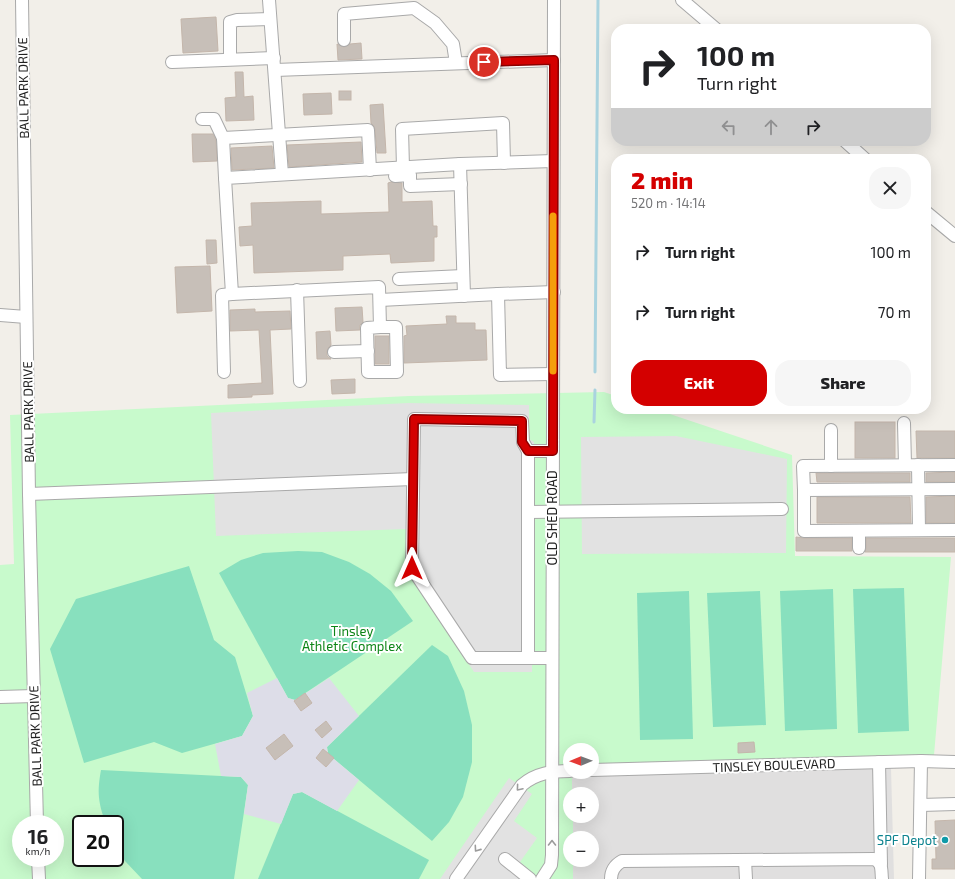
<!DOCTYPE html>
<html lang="en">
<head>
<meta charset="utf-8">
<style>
	body { margin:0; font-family:"Exo 2",sans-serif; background:#f6f6f6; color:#202124; height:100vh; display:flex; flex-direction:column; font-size:15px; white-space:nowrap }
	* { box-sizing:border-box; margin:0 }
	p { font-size:13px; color:#757577 }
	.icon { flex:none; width:22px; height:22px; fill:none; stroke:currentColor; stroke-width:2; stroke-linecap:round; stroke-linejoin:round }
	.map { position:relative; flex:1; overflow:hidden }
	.details { position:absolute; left:611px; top:154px; width:320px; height:260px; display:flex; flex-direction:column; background:#fff; border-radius:16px; box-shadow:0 4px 16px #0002 }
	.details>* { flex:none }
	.hud { position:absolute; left:611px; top:24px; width:320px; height:122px; border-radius:16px; box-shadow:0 4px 16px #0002; background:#fff; color:#202124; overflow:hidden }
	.needle { width:26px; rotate:269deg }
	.controls { position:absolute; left:563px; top:743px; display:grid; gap:8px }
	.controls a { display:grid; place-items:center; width:36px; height:36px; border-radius:50%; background:#fff; box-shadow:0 4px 16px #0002; font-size:20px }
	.speed { position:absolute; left:12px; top:815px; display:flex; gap:8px; font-size:20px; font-weight:700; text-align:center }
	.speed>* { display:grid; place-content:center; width:52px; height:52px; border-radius:50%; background:#fff; box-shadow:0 4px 16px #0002; line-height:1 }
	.speed small { font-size:10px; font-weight:400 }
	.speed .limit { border:2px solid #111; border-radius:6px; background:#fff; color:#111 }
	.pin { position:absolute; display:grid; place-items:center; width:34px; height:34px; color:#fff; margin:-17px; border:2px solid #fff; border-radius:50%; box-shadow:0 1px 4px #0007 }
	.me { position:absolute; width:44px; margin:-22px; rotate:0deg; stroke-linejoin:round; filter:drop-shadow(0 0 3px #0008) }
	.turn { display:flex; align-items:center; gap:14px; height:84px; padding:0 20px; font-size:18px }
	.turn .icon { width:52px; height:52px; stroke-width:2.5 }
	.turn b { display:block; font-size:28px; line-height:34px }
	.lanes { display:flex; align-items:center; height:38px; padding:0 20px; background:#0003; justify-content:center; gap:20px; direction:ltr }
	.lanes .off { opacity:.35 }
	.round { display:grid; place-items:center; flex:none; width:42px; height:42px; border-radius:16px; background:#f6f6f6 }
	.head { display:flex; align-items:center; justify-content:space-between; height:68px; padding:0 20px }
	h1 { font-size:24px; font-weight:800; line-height:30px; color:#d40000 }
	.action { display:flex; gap:8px; margin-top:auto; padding:8px 20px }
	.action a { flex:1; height:46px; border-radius:16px; background:#d40000; color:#fff; font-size:16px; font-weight:800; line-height:46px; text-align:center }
	.action a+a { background:#f6f6f6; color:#202124 }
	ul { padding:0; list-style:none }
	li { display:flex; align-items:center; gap:12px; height:60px; padding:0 20px }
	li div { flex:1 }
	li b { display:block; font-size:15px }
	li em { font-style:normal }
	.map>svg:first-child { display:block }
</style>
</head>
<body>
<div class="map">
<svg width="955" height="879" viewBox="0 0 955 879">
	<rect width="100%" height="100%" fill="#f2efe9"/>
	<polygon fill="#e0dfdf" points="891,768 894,879 573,879 573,860 592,860 592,838 573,838 573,816 592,816 592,794 572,794 572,777"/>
	<path fill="#c8facc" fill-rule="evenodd" d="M604,392L616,396V409H655L792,455L795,556L951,557L934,755L592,764V750H570V772H572V794H570V816H573V838H570V860H573V879H0V565L14,564L10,415L409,396ZM21,824H55V858H21ZM81,824H115V858H81Z"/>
	<g fill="#88e0be">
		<polygon points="298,551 322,552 349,562 370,574 391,591 413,621 295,700 288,698 219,573 241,560 263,553"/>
		<polygon points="189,566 214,640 235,657 253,716 242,736 182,753 154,742 84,763 50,649 76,599"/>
		<polygon points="904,588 909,731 858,733 853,589"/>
		<polygon points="833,589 837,729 785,731 780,591"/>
		<polygon points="689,591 693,739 640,740 637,593"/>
		<polygon points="760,591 766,725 713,727 707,593"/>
		<polygon points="432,645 448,656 464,691 472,725 472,762 463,797 449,822 432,841 328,754 327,747"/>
		<path d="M101,770L241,777L248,785L234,879H142L125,861L115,844V824H106C98,802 97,792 101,770Z"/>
		<polygon points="302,792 429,860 419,879 258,879 293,794"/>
	</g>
	<g fill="#e2e2e2">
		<polygon points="408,403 529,405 529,439 534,442 532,672 474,672 406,569 406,529 216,536 211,413"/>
		<polygon points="676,436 787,459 786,553 582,554 581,437"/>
		<polygon points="509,778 532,794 514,821 537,838 520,862 539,879 440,879"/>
	</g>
	<polygon fill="#dddde8" points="277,678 288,698 295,700 329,678 359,716 327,747 328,754 359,780 337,811 302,792 293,794 281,824 244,814 248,785 241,777 221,776 215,744 242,736 253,716 247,693"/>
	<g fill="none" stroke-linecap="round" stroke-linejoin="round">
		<g stroke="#aad3df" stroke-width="3">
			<polyline points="595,372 598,0"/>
			<polyline points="594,422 595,390"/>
		</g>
	</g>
	<g fill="#c7bfb8" stroke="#c4b6ab">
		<polygon points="216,17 218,51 183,53 181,19"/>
		<polygon points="361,43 362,59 338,60 337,44 344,47 350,44"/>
		<polygon points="235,72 243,72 244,97 253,96 254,120 226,121 225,98 236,97"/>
		<rect x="339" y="91" width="12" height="9"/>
		<polygon points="331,93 332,114 304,115 303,94"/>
		<polygon points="383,104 386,153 377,153 375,130 374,126 371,123 370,105"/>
		<polygon points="192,134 213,134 216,140 217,161 193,162"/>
		<polygon points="361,142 362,162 289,167 287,145"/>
		<polygon points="272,146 274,168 232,170 231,148"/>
		<polygon points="391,182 402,183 402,202 432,201 433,226 437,226 437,237 434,237 434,261 391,263 390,254 343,256 343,270 254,273 253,245 240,246 239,227 252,226 251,203 321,201 321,214 389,212 388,183"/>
		<polygon points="206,240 216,240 217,263 207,264"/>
		<polygon points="210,266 212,311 177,313 175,267"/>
		<polygon points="362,307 363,322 360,325 360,330 336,331 335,308"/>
		<polygon points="255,309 255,312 290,311 291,329 270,330 273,394 252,395 252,397 228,398 228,385 262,383 259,330 230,331 230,310"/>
		<polygon points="446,316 456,316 456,323 475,323 475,330 486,330 487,360 404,363 404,336 407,335 406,326 447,324"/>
		<polygon points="330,331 331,345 328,348 327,352 327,356 331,359 317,359 316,332"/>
		<rect x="375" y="336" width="14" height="28"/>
		<polygon points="355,379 355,393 332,394 331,380"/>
		<rect x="855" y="422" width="40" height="36"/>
		<polygon points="916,431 955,431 955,458 917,458"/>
		<polygon points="955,472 955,482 926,482 926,473"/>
		<polygon points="816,473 910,473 910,482 817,482"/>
		<polygon points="955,496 955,523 926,523 926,497"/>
		<polygon points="817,497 910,497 911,523 817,523"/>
		<polygon points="796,537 804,538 852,538 852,551 796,551"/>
		<polygon points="866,538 955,538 955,552 865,552 866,548"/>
		<polygon points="305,693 312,703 301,711 294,701"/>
		<polygon points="326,721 332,729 322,738 315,730"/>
		<polygon points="284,734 293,746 275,760 266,748"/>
		<polygon points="754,742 755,752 738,753 738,743"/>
		<polygon points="323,749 334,758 326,767 316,758"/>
		<polygon points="955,820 955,869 932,869 932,859 936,859 935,821"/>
	</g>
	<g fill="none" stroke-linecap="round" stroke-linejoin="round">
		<g stroke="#a9a9a9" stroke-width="14">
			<g id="minor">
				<polyline points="22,0 29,494 37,824"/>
				<polyline points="269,0 282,174"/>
				<polyline points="682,0 716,29"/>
				<polyline points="344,40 344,14 414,8 435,23 453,44 456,63"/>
				<polyline points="230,59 230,22 237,20 270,19"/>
				<polyline points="172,62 274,58"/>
				<polyline points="275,70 554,60"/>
				<polyline points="202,119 214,119 223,138"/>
				<polyline points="845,141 865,159"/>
				<polyline points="460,164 464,296"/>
				<polyline points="403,168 402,129 503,123 504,163"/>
				<polyline points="395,176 410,175 410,186 461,184"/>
				<polyline points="225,178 223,138 368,130 370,170"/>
				<polyline points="926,212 955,236"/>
				<polyline points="399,279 463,276"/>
				<polyline points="297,290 300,381"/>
				<polyline points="380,300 498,294"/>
				<polyline points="0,315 26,317"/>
				<polyline points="380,327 396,327 397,372 368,372 367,328 380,327 379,287 232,294 225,178 460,164 553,161"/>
				<polyline points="334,352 368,351"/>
				<polyline points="224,372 222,295 232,294"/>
				<polyline points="553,374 500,375 498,294 554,292"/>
				<polyline points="904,423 905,465"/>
				<polyline points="831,430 831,466"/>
				<polyline points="528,451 553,451"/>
				<polyline points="918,465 919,530"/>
				<polyline points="955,489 804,490 804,531 955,530"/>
				<polyline points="804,490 803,466 955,465"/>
				<polyline points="29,494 413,479"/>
				<polyline points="528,512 782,509"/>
				<polyline points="859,531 859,548"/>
				<polyline points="528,658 528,451 523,442 522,421 414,419 412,568 472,658 552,658"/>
				<polyline points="0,697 34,696"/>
				<polyline points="879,762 881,864"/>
				<polyline points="592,770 921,761 955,762"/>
				<polyline points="921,805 955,804"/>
				<polyline points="38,858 39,879"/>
				<polyline points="505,859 530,879"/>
				<polyline points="745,860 746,879"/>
				<path d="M456,879L522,785C536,773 552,771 570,771"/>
				<polyline points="542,879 551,865 552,855 554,0"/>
				<path d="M611,879C611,871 615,865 622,861L874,859C883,863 881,870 882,879"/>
				<polyline points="919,879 921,761"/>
			</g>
		</g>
		<use href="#minor" stroke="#fff" stroke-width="12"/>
	</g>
	<defs><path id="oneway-chevron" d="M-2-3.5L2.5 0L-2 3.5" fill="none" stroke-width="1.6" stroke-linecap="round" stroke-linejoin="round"/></defs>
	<g stroke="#9c9c9c">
		<use href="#oneway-chevron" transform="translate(519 788) rotate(130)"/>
		<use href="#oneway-chevron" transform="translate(552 843) rotate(-90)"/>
		<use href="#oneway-chevron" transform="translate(477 849) rotate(125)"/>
	</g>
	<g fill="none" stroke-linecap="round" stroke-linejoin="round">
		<g stroke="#8a0000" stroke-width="10">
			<polyline id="route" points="412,568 414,419 522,421 522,442 528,451 553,451 554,60 484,62"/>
		</g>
		<use href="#route" stroke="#d40000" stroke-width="7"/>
		<polyline stroke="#f59e0b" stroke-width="7" points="553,371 553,216"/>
	</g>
	<circle fill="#0f9aa8" stroke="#fff" stroke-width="1.5" cx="945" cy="840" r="4"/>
	<g text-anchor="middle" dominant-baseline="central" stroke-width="4" stroke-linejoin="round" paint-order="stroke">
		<g font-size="13" fill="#222" stroke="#fff">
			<text transform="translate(23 88) rotate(-91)">BALL PARK DRIVE</text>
			<text transform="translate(28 412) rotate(-91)">BALL PARK DRIVE</text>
			<text transform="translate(552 518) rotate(-90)">OLD SHED ROAD</text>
			<text transform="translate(35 736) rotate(-92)">BALL PARK DRIVE</text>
			<text transform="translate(774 765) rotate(-2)">TINSLEY BOULEVARD</text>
		</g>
		<g font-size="13" fill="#0c8416" stroke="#fff">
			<text x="352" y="631">Tinsley<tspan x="352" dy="15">Athletic Complex</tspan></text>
		</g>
		<g font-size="13" fill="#0d838f" stroke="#fff" text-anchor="end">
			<text x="937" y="840">SPF Depot</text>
		</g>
	</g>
</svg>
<div class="controls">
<a><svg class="needle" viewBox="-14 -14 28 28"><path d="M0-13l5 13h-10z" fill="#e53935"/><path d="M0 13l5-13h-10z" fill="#757577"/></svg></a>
<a>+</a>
<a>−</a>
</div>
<div class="speed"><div>16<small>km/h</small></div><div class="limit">20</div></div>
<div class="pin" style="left:484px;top:62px;background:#d93025"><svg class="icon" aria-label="arrive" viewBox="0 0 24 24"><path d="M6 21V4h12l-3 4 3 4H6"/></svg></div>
<svg class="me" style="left:412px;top:568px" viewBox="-20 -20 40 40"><path d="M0-17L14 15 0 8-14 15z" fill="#d40000" stroke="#fff" stroke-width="4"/></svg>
<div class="hud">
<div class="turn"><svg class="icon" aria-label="right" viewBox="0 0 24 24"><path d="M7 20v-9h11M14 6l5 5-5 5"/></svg><div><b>100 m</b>Turn right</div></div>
<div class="lanes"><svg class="icon off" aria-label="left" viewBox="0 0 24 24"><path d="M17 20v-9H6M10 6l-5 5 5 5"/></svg><svg class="icon off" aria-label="ahead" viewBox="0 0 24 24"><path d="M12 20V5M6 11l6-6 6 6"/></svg><svg class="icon" aria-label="right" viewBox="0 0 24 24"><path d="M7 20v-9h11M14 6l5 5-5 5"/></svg></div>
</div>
<section class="details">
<div class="head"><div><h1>2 min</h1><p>520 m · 14:14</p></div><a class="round"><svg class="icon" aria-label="close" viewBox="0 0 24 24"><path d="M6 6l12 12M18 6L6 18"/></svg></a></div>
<ul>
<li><svg class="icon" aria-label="right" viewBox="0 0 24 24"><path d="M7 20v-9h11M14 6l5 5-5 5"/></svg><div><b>Turn right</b></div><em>100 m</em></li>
<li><svg class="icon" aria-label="right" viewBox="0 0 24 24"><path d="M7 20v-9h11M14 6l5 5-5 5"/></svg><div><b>Turn right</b></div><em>70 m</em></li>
</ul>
<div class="action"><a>Exit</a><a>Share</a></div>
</section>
</div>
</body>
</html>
